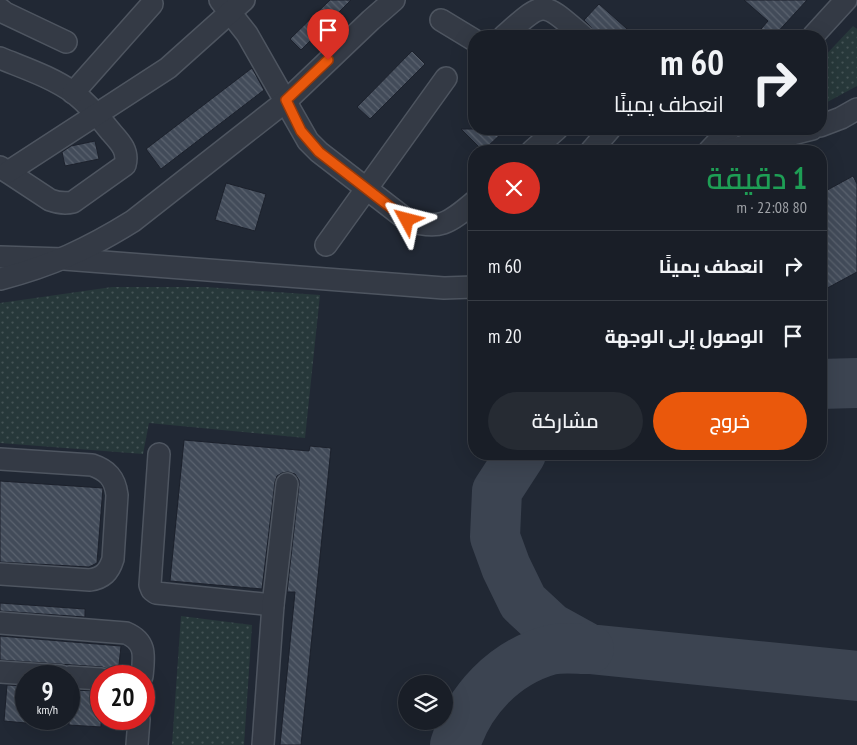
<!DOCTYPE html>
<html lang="ar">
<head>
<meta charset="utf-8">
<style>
	body { margin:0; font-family:"PT Sans Narrow",Cairo,sans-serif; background:#262b33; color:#f1f3f6; direction:rtl; height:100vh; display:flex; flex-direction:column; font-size:19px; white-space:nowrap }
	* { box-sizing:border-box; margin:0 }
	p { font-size:16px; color:#9fa2a7 }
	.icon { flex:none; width:28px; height:28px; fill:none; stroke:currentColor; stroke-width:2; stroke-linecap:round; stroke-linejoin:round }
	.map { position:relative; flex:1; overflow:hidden; direction:ltr }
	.details { position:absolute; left:468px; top:145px; width:359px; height:315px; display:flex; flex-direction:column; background:#191e27; border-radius:20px; box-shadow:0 5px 20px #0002,0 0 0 1px #373c44; direction:rtl }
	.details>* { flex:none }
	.guide { position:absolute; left:468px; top:30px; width:359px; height:105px; border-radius:20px; box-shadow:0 5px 20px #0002,0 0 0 1px #373c44; direction:rtl; background:#191e27; color:#f1f3f6; overflow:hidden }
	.controls { position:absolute; left:398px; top:675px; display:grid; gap:10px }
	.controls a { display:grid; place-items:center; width:55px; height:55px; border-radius:50%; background:#191e27; box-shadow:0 5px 20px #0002,0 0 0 1px #373c44; font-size:25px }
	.speed { position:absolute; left:15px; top:665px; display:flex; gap:10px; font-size:25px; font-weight:700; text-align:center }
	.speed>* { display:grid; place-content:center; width:65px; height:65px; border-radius:50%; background:#191e27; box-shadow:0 5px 20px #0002,0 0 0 1px #373c44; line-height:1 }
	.speed small { font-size:12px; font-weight:400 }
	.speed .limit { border:8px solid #d22; background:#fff; color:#111 }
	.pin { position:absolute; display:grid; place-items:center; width:42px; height:42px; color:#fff; margin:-51px -21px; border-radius:50% 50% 50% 0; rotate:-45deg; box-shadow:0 0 5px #0007 }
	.pin .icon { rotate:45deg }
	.me { position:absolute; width:55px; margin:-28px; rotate:308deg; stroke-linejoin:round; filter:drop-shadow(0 0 4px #0008) }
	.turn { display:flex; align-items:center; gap:18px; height:105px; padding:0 20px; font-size:22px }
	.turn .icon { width:65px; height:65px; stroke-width:2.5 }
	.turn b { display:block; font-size:35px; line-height:42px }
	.round { display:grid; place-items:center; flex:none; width:52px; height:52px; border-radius:26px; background:#262b33 }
	.overview { display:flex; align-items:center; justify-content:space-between; height:85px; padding:0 20px }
	h1 { font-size:30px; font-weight:600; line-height:38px; color:#1e9e55 }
	.button { display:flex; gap:10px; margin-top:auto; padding:10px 20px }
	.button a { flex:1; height:58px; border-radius:30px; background:#ea580c; color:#fff; font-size:20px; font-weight:600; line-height:58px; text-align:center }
	.button a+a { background:#262b33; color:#f1f3f6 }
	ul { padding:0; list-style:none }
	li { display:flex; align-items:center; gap:15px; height:70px; padding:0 20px; border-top:1px solid #373c44 }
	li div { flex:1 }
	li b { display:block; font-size:19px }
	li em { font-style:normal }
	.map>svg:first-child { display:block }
</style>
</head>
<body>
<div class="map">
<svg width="857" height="745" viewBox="0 0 857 745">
	<defs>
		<pattern id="grass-dots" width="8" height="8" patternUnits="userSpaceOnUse" patternTransform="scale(1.25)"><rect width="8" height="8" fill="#27383a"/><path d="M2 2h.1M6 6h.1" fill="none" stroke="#445355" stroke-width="1.8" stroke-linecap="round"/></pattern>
		<pattern id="building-back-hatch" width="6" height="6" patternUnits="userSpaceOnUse" patternTransform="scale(1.25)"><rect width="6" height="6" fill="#424b59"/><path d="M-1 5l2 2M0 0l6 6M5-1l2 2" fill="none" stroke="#5b636f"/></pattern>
	</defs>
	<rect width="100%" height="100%" fill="#212834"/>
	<g fill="url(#grass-dots)">
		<polygon points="853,26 857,29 857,86 820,106 820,61"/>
		<polygon points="112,287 205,287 320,295 305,438 149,423 143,454 0,443 0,303"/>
		<polygon points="181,616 252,625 244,745 172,745"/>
	</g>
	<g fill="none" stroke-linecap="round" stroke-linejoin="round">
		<g stroke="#3c4451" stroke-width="50">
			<polyline points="820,384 857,383"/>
			<polyline points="521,454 497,491 495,537 506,567 523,602 551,628 589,649 857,676"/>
			<path d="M455,745C469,700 504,663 550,650C562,647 577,649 589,649"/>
		</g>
	</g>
	<g fill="url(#building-back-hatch)" stroke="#1c212c">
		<polygon points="330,0 351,0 301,50 290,39"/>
		<polygon points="744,0 807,0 774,36 755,36 768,21"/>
		<polygon points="599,4 635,36 595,36 591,27 584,20"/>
		<polygon points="412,51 425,64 370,119 357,107"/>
		<polygon points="252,68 264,90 161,169 146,149"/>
		<polygon points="461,129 506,129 483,151"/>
		<polygon points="95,141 99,159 65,166 62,152 71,146"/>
		<polygon points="853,176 857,184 857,272 820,292 820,194"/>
		<polygon points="226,183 266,194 255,231 215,220"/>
		<polygon points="184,440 309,451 310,446 331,448 301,745 280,745 295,592 287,592 299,485 299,480 295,474 288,472 282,473 277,476 275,482 262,589 170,581"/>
		<polygon points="0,481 103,488 97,563 89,567 0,562"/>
		<polygon points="0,603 85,609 85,617 0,611"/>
		<polygon points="0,636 121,646 118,675 113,675 108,669 102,667 0,660"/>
		<polygon points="7,685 26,686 26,723 4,721"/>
		<polygon points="69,690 101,691 101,727 69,725"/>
	</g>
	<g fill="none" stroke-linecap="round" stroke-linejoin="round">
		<g stroke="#4e5560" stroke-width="24">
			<g id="minor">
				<path d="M220,0L247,34L308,141L319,152L407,220C440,231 449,223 474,202"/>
				<polyline points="0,9 5,13 66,42"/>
				<polyline points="441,20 474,40"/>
				<path d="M504,36C545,0 541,0 583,36"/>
				<polyline points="813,36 846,0"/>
				<path d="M0,58C24,68 52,77 74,93C88,104 100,118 111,132C120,142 129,151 125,165L73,202C64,204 58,203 50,200L0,167"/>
				<polyline points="73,93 152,4"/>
				<polyline points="820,126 841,118 857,109"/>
				<polyline points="532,151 557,129"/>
				<polyline points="591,151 610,129"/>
				<polyline points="709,151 730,129"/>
				<polyline points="725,151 812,129"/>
				<polyline points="8,172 168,68 244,0"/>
				<polyline points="326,245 446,78"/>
				<polyline points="0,257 64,259 444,288 474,287"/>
				<path d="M0,279C51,266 88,249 133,221L286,101L371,20L394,0"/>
				<polyline points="159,454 150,585 152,590 156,593 273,605"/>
				<path d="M0,459L92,465C107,470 115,478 117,495L113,559C109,572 103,578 90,580L0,574"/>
				<path d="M0,623L126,633C147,642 144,656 142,676"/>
				<polyline points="0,672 61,676"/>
				<polyline points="69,677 101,679"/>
				<polyline points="137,745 139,719"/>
				<polyline points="263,745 273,605 287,484"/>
			</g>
		</g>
		<use href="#minor" stroke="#343a45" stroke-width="21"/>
	</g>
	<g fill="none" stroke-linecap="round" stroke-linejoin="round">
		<g stroke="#983908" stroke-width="12">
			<polyline id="route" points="328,60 286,100 301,131 319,152 407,220"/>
		</g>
		<use href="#route" stroke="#ea580c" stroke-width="9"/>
	</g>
</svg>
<div class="controls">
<a><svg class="icon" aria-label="layers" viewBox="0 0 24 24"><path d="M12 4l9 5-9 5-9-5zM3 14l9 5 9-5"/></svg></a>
</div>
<div class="speed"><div>9<small>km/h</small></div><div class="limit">20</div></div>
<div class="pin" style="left:328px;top:60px;background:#d93025"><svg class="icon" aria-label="arrive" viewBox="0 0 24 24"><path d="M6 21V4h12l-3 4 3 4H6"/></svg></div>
<svg class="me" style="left:407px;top:220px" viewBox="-20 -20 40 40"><path d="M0-17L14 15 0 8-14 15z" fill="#ea580c" stroke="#fff" stroke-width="4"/></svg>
<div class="guide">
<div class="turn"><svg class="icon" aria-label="right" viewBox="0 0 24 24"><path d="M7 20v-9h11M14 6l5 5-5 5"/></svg><div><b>60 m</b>انعطف يمينًا</div></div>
</div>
<section class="details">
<div class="overview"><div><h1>1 دقيقة</h1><p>80 m · 22:08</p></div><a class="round" style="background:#d93025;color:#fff"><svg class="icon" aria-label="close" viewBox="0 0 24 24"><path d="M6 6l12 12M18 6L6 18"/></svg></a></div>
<ul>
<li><svg class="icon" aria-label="right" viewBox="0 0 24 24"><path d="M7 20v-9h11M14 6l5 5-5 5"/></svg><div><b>انعطف يمينًا</b></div><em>60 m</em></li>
<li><svg class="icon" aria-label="arrive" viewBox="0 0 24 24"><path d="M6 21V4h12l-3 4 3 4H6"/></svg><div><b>الوصول إلى الوجهة</b></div><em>20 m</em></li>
</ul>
<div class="button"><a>خروج</a><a>مشاركة</a></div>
</section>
</div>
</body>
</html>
